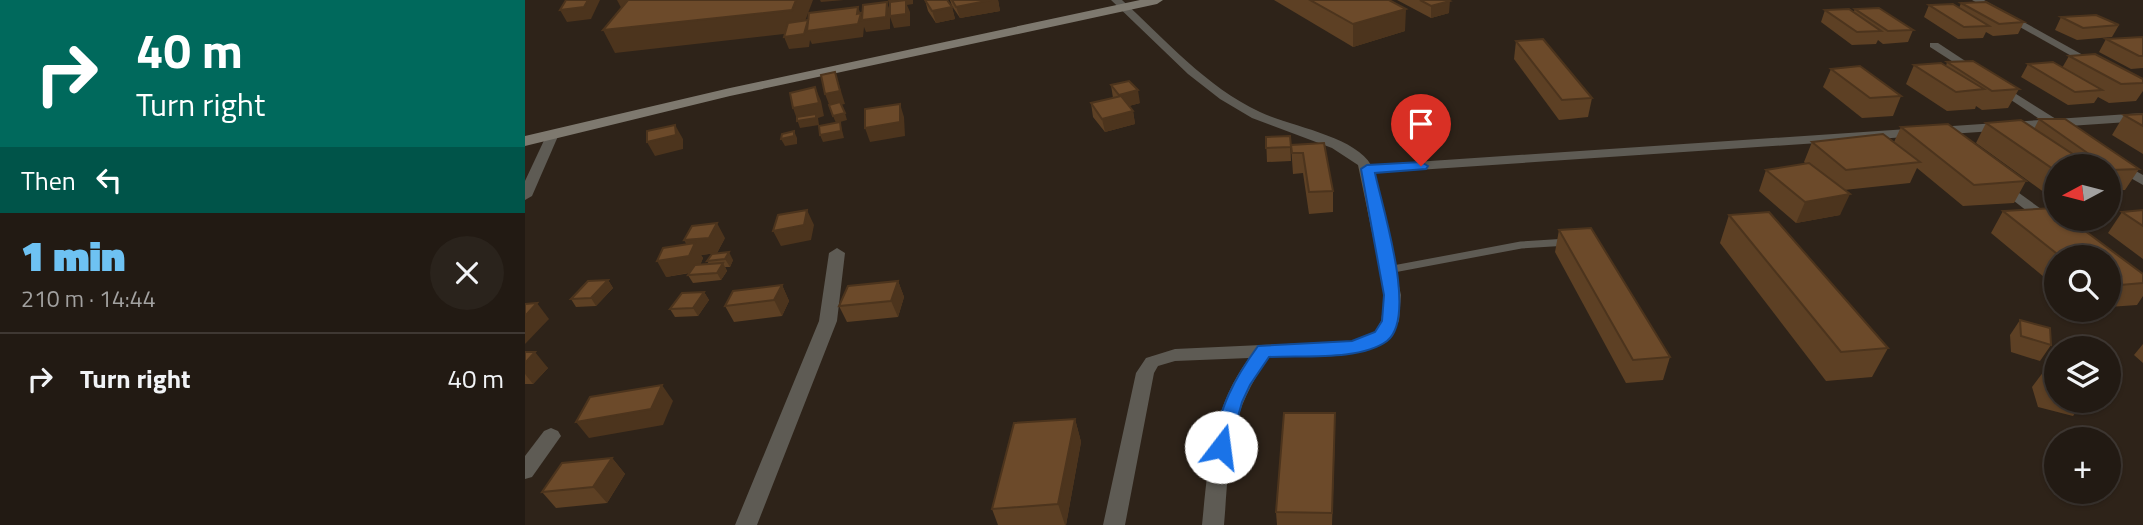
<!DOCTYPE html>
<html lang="en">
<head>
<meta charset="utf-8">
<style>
	body { margin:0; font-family:"Titillium Web",sans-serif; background:#2a231c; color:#f1f3f6; height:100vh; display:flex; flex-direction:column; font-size:26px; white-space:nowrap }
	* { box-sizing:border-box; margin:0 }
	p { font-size:23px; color:#a2a1a0 }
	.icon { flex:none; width:38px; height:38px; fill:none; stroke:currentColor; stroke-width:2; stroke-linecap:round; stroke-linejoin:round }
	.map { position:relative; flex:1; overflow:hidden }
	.drawer { display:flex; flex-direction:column; background:#221a13; width:525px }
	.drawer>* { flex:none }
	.guide { background:#00695c; color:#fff; overflow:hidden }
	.needle { width:46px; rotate:263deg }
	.controls { position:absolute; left:1519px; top:154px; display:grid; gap:14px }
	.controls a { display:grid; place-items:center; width:77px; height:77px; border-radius:50%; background:#221a13; box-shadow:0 2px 5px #0004,0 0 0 2px #3f3833; font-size:35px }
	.pin { position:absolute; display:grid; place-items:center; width:60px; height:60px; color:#fff; margin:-72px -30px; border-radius:50% 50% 50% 0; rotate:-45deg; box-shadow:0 0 7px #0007 }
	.pin .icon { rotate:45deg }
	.me { position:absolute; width:77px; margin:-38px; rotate:15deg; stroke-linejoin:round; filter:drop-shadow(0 0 5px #0008) }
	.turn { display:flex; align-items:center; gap:24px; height:147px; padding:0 21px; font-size:32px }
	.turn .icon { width:91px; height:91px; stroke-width:2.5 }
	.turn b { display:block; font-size:49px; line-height:60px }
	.then { display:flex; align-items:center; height:66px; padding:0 21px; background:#0003; gap:14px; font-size:26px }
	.round { display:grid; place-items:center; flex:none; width:74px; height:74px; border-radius:37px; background:#2a231c }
	.summary { display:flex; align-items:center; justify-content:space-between; height:119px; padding:0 21px }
	h1 { font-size:42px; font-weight:800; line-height:52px; color:#6ec2f3 }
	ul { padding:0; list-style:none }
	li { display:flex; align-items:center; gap:21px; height:91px; padding:0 21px; border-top:2px solid #3f3833 }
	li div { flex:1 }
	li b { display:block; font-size:26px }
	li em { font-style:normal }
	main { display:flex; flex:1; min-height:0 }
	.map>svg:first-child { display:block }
</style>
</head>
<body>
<main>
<section class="drawer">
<div class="guide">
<div class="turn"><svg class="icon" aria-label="right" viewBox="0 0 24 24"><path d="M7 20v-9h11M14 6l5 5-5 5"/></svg><div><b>40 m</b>Turn right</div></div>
<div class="then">Then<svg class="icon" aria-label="left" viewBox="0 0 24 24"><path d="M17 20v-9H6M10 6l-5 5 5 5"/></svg></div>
</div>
<div class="summary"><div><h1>1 min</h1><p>210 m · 14:44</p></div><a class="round"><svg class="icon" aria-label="close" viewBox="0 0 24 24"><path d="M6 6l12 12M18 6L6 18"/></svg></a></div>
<ul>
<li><svg class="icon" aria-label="right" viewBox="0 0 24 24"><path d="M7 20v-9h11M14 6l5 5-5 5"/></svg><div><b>Turn right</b></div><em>40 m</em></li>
</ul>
</section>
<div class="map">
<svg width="1618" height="525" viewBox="0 0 1618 525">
	<rect width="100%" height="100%" fill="#2e2319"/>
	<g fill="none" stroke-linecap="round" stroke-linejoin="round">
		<polyline stroke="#5e5b54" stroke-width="7" points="863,270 996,245 1043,242"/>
		<g fill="#5e5b54" fill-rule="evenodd">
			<path d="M586,0H597C640,39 681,87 735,112C764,126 830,136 846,165L1516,120L1468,88V84L1472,82L1531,119L1618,113V121L848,173L876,295L874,321L862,340L829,353L744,357C702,416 705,455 699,525H677C683,464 687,408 724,358L650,361L633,366L629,373L600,525H578L611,373L621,358L650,349L827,341L850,332L856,321L860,295L833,165L807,148L727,118L695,99L663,74Z"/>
			<polygon points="1447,0 1459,0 1576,65 1566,67"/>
			<polygon points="1405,43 1413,43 1457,72 1447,74 1405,47"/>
			<polygon points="28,130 34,134 7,196 0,200 0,181 22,134"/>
			<polygon points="1593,161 1618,175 1618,185 1588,168 1586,165 1588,162"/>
			<polygon points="1476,180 1530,219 1532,222 1530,225 1520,225 1471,187 1469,184 1471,181"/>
			<polygon points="312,248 320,253 312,321 232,525 210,525 294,321 304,253"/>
			<polygon points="26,428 33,431 36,436 7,477 0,479 0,456 19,431"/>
		</g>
		<polygon fill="#7e796f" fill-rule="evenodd" points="615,0 638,0 632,4 205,96 0,146 0,136 205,88"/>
	</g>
	<g fill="#5d4024">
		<polygon points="400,0 427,7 430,19 411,23 403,11"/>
		<polygon points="425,0 473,0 475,11 435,18 427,6"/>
		<polygon points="749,0 864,0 880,31 828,47"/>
		<polygon points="872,0 923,0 924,13 906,18"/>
		<polygon points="1436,3 1499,22 1493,34 1468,36 1461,32 1458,38 1433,39 1399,17 1404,5 1434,8"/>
		<polygon points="1330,9 1388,30 1383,42 1358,44 1353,40 1351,44 1327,45 1296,22 1300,10 1328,13"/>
		<polygon points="1536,17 1594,25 1587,37 1552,40 1530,30"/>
		<polygon points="1618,38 1618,68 1606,69 1574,52 1581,39"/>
		<polygon points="991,41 1067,98 1063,117 1034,120 989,59"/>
		<polygon points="1544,56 1618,79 1618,91 1611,101 1584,103 1573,97 1569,103 1543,105 1496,77 1503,64 1537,68"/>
		<polygon points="1422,62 1494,89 1483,108 1457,110 1451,106 1450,109 1422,111 1381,84 1389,65 1421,66"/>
		<polygon points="1306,69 1376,96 1368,116 1337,118 1298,87"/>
		<polygon points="586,85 615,103 604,106 608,111 610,124 580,132 568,117 566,103 588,98"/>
		<polygon points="1618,114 1618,154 1587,135 1599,115"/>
		<polygon points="1514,119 1614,169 1600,190 1584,191 1584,166 1531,166 1531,198 1527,198 1451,143 1461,123 1509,129"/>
		<polygon points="1376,127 1501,181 1489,203 1438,206 1392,168 1385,183 1319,190 1315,215 1271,223 1234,191 1241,170 1281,164 1279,162 1287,142 1369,142"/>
		<polygon points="765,136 766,161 742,162 741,137"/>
		<polygon points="799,143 808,191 808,212 784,214 778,173 768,174 766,145"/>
		<polygon points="1529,208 1531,209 1531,219 1544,219 1618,274 1618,296 1612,305 1584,307 1584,257 1531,257 1531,287 1466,233 1478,211"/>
		<polygon points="1618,210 1618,259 1583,233 1597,212"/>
		<polygon points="1204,215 1363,348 1347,377 1301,381 1195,243"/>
		<polygon points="1034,230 1145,357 1138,380 1101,383 1030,252"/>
		<polygon points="200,238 192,253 176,255 178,258 175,265 184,264 182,261 187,254 208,260 205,267 200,267 202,271 196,280 168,283 163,275 165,273 141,277"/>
		<polygon points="83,280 88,288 71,306 51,307 46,299"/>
		<polygon points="373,281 379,297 373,317 322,322 314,306"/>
		<polygon points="257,285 264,301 257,316 209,322 200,306"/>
		<polygon points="179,292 184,300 173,316 150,317 145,309"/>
		<polygon points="1495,320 1526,345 1515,361 1486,352 1485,335"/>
		<polygon points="1618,344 1618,363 1609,355"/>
		<polygon points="0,352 23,368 8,384 0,384"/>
		<polygon points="1519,371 1531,374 1531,401 1559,401 1548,416 1513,407 1507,387"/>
		<polygon points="550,419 556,442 541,525 473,525 467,509"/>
		<polygon points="810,437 807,525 752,525 751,512"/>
		<polygon points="87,458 100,474 82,503 31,508 17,492"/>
	</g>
	<g fill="#4c341d">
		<polygon points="63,0 75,0 66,19 42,22 35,10"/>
		<polygon points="92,0 247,0 101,17"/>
		<polygon points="251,0 288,0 276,32 90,53 78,30"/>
		<polygon points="295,0 319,0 296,2"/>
		<polygon points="363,0 388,0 388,4 382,5 385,12 385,26 369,28 365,17 365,29 341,32 339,27 338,37 287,44 285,40 284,47 264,49 259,37 283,20 332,14 333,7 338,20 362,2 366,14"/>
		<polygon points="466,0 473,0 475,11 435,18 431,7"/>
		<polygon points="925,1 924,13 906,18 906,6"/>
		<polygon points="427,7 430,19 411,23 407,11"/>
		<polygon points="881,9 880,31 828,47 828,24"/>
		<polygon points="310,72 320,104 305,107 300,94"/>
		<polygon points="290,87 296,101 299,116 293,118 294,125 275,128 268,108"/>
		<polygon points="613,90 615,103 596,108 594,95"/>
		<polygon points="375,104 379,117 380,136 345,142 340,128"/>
		<polygon points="608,111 610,124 580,132 577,119"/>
		<polygon points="320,113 322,120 315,122 319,138 298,142 295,135 311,123 308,116"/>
		<polygon points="150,125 158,139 158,149 130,156 122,142"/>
		<polygon points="269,131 272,138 272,144 260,146 256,139"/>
		<polygon points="1325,194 1315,215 1271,223 1280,202"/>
		<polygon points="282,210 289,225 286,240 256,246 248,231"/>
		<polygon points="192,223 200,238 192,253 176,255 178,258 173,271 141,277 132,261 166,253 159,240"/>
		<polygon points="204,252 208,260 205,267 200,259"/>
		<polygon points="198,263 202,271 196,280 192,273"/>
		<polygon points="83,280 88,288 71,306 66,298"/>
		<polygon points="373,281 379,297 373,317 366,301"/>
		<polygon points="257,285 264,301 257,316 249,300"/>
		<polygon points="179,292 184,300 173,316 168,308"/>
		<polygon points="12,303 24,319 0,344 0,316"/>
		<polygon points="10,352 23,368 8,384 0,374 0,363"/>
		<polygon points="137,385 148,401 138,425 64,438 51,422"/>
		<polygon points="550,419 556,442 541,525 540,525 533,504"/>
		<polygon points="87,458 100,474 82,503 68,487"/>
	</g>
	<g fill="#6c4a2a" stroke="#4c341d" stroke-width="2">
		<polygon points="41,0 63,0 59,7 35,10"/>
		<polygon points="103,0 271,0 267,10 78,30"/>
		<polygon points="381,0 381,14 365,16 365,2"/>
		<polygon points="400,0 422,0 427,7 407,11"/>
		<polygon points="427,0 466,0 431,7"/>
		<polygon points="785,0 864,0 881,9 828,24"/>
		<polygon points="895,0 923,0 925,1 906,6"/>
		<polygon points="362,2 361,17 337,20 338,5"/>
		<polygon points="1461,2 1499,22 1474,24 1436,3"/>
		<polygon points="1428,4 1464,26 1439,27 1404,5"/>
		<polygon points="333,7 332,14 336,13 333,24 282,31 284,13"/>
		<polygon points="1354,8 1388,30 1363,31 1330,9"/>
		<polygon points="1324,9 1356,31 1332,32 1300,10"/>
		<polygon points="1571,15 1594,25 1558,28 1536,17"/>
		<polygon points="283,20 279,34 259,37 263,23"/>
		<polygon points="1617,37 1618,38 1618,56 1614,56 1581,39"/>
		<polygon points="1018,39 1067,98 1037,100 991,41"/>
		<polygon points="1570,54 1618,79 1618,83 1596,84 1544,56"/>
		<polygon points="1448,61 1494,89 1467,91 1422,62"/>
		<polygon points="1528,62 1577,90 1550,92 1503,64"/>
		<polygon points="1416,63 1459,89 1431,92 1389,65"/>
		<polygon points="1335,66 1376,96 1345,98 1306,69"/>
		<polygon points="310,72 315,91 300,94 296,75"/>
		<polygon points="604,81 613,90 594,95 586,85"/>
		<polygon points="290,87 294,103 268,108 265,93"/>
		<polygon points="596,96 608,111 577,119 566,103"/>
		<polygon points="315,102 320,113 308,116 304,105"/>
		<polygon points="375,104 375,122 340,128 340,109"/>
		<polygon points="291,114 291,118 272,121 272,117"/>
		<polygon points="1618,114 1618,126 1599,115"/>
		<polygon points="1514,119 1540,119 1614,169 1586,170 1584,168 1584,166 1581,166"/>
		<polygon points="1496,120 1566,166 1531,166 1531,171 1461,123"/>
		<polygon points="315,122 316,131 295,135 294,126"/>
		<polygon points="1423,124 1501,181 1449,185 1376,127"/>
		<polygon points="150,125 151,135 122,142 122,131"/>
		<polygon points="269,131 269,136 256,139 257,134"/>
		<polygon points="1358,134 1395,162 1321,170 1287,142"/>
		<polygon points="765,136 766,147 741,148 741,137"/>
		<polygon points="799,143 808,191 784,192 778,153 767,153 766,145"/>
		<polygon points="1284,163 1325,194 1280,202 1241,170"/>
		<polygon points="1529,208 1531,209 1531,219 1544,219 1618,274 1618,283 1584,286 1584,257 1536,257 1478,211"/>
		<polygon points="282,210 279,225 248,231 253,215"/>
		<polygon points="1618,210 1618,226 1597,212"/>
		<polygon points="1244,212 1363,348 1316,352 1204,215"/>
		<polygon points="192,223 184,238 159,240 167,226"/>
		<polygon points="1066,228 1145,357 1108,360 1034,230"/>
		<polygon points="170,243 164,256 132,261 138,248"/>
		<polygon points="204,252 200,259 182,261 187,254"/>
		<polygon points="198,263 192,273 163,275 170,265"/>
		<polygon points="83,280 66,298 46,299 63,281"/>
		<polygon points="373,281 366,301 314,306 323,286"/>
		<polygon points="257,285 249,300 200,306 208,291"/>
		<polygon points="179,292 168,308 145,309 157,293"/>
		<polygon points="12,303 0,316 0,304"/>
		<polygon points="1495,320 1525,328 1526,345 1496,336"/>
		<polygon points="0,352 10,352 0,363"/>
		<polygon points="1519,371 1531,374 1531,393 1525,391"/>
		<polygon points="137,385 126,409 51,422 65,397"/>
		<polygon points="759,413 810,413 807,513 751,512"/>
		<polygon points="550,419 533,504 467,509 489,423"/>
		<polygon points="87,458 68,487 17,492 37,463"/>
	</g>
	<path fill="#1a73e8" stroke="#114b97" stroke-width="2" d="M896,162L903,166L901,169L850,173C857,207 893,317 862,341C835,361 777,355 744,357L725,385L717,402L703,453L696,455L689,453L686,447C698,404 706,383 733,346L827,341L850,332L857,321L859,295L836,169L842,165Z"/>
</svg>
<div class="controls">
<a><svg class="needle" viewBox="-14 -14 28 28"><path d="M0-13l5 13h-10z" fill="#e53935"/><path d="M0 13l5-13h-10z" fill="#a2a1a0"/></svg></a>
<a><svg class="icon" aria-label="search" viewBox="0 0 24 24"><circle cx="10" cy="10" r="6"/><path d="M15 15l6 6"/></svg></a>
<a><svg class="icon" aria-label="layers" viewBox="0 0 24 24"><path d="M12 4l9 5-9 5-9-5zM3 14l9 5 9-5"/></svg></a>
<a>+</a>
</div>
<div class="pin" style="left:896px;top:166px;background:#d93025"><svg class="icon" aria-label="arrive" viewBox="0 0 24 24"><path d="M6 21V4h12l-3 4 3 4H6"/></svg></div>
<svg class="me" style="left:696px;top:447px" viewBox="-20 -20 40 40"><circle r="19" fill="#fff"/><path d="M0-13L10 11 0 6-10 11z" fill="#1a73e8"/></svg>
</div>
</main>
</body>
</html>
